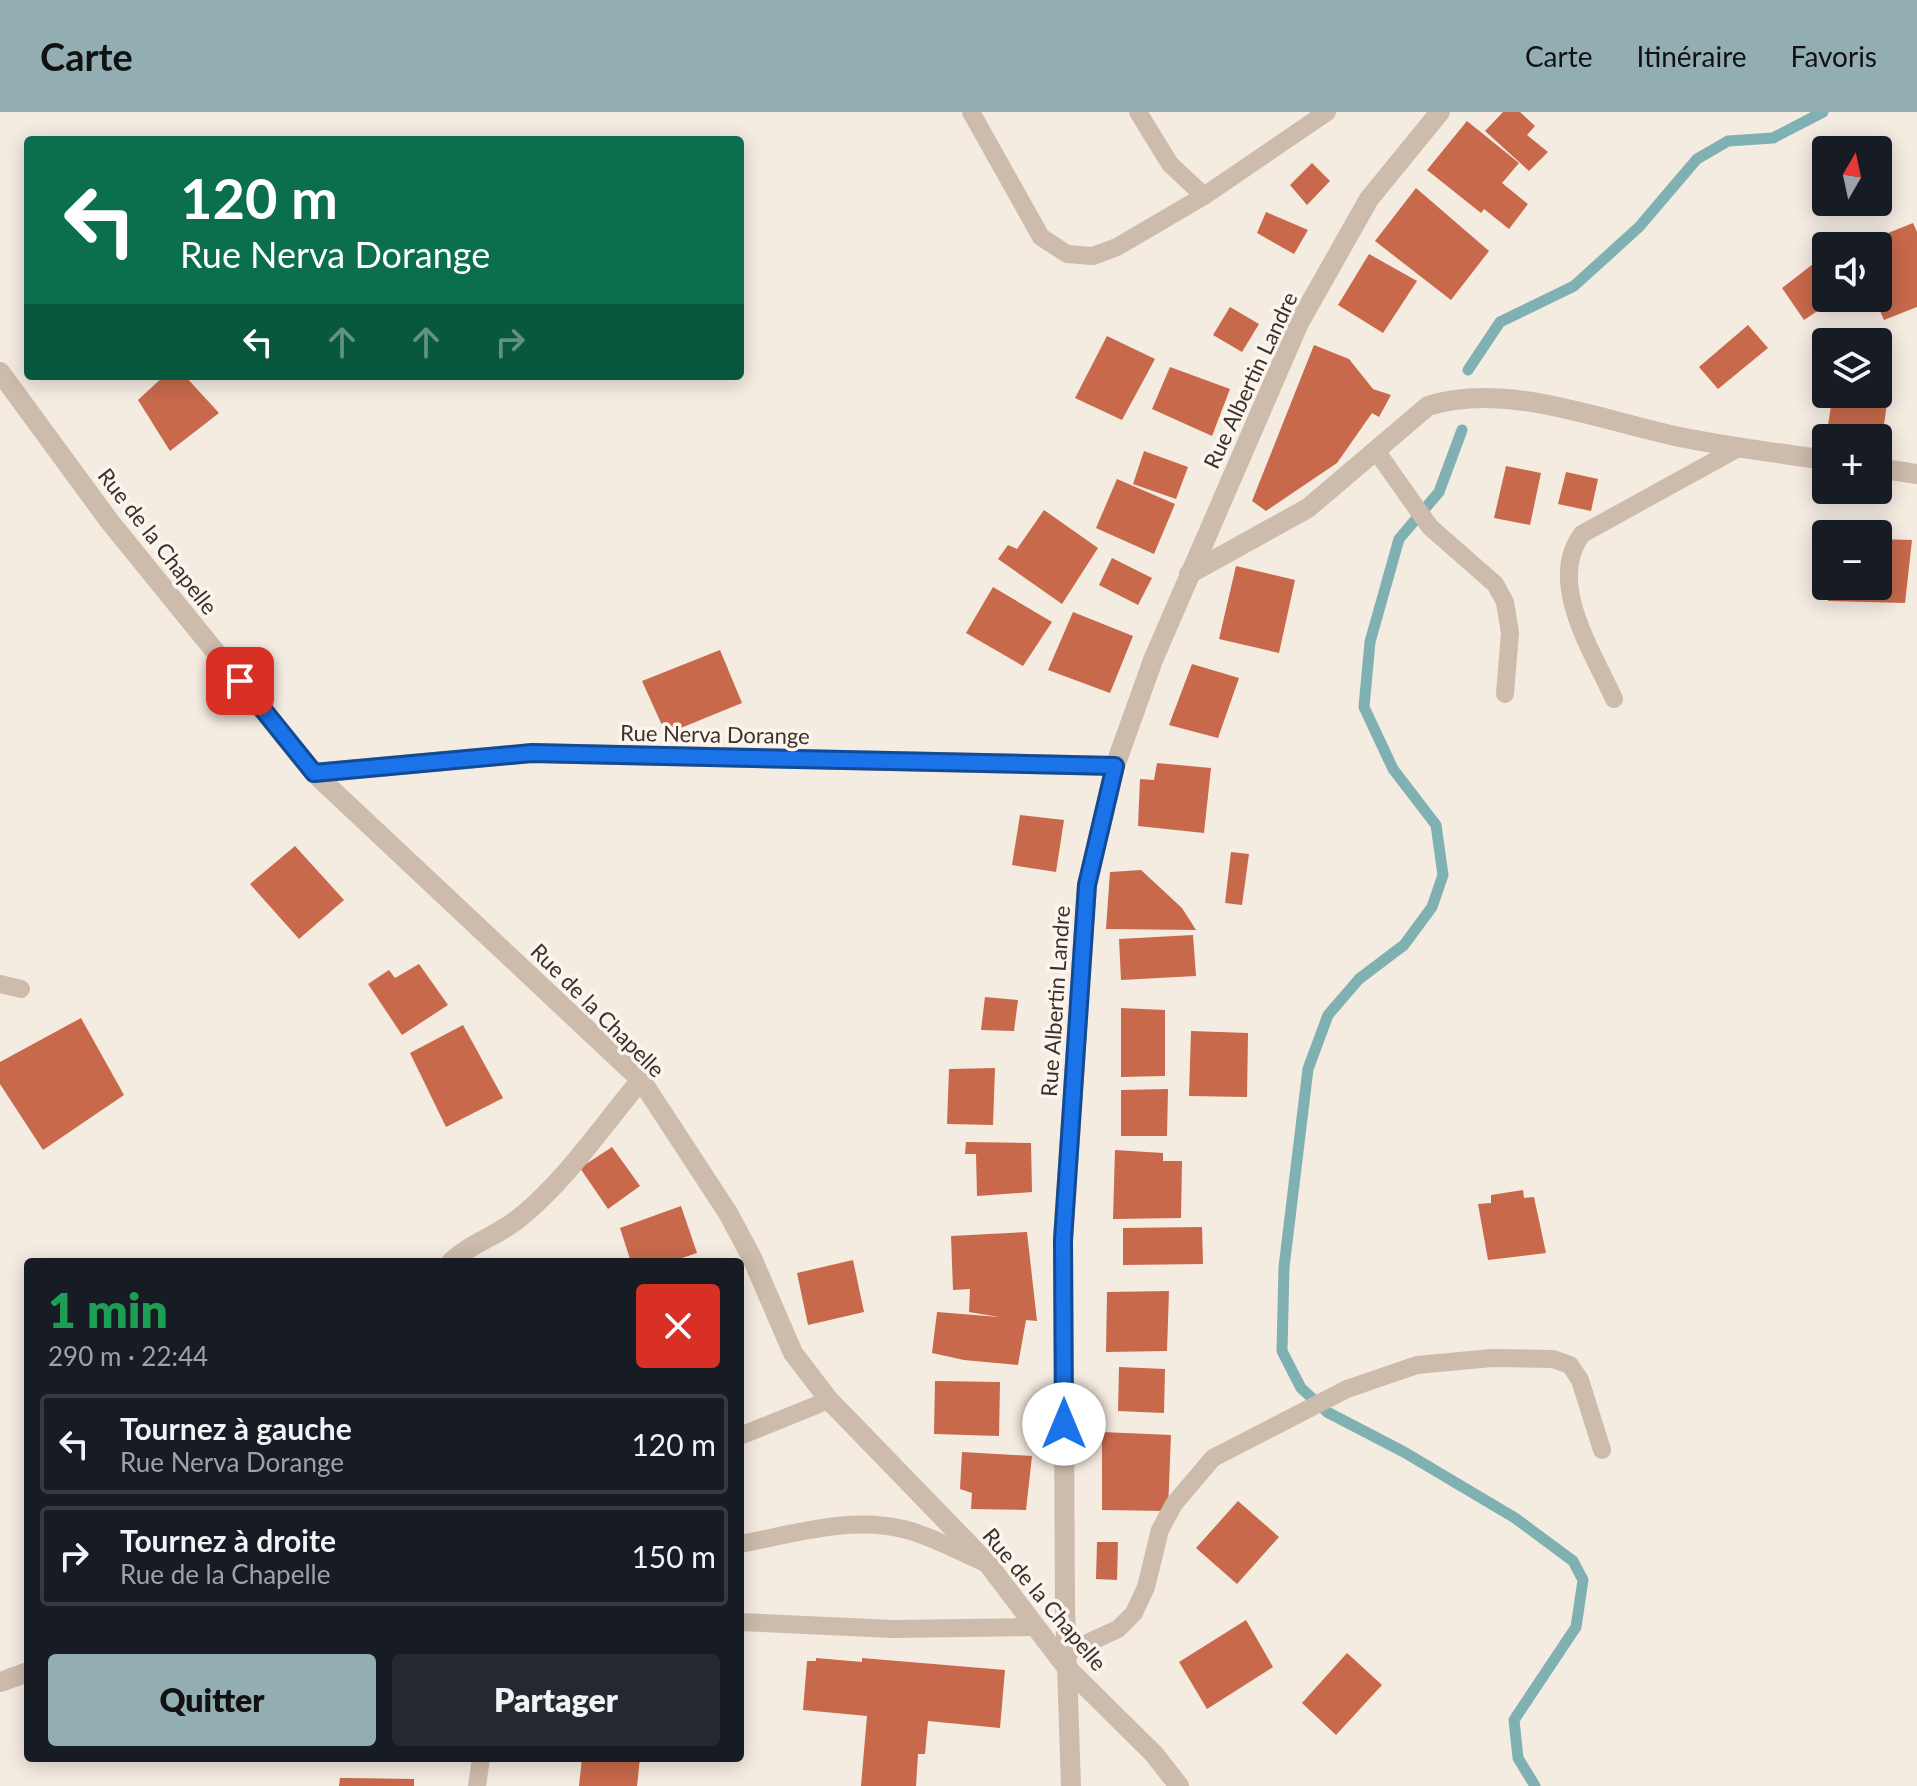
<!DOCTYPE html>
<html lang="fr">
<head>
<meta charset="utf-8">
<style>
	body { margin:0; font-family:Lato,sans-serif; background:#242831; color:#f1f3f6; height:100vh; display:flex; flex-direction:column; font-size:30px; white-space:nowrap }
	* { box-sizing:border-box; margin:0 }
	p { font-size:26px; color:#9ea1a6 }
	.icon { flex:none; width:44px; height:44px; fill:none; stroke:currentColor; stroke-width:2; stroke-linecap:round; stroke-linejoin:round }
	.map { position:relative; flex:1; overflow:hidden }
	.panel { position:absolute; left:24px; top:1146px; width:720px; height:504px; display:flex; flex-direction:column; background:#171b24; border-radius:8px; box-shadow:0 4px 20px #0003 }
	.panel>* { flex:none }
	.banner { position:absolute; left:24px; top:24px; width:720px; height:244px; border-radius:8px; box-shadow:0 4px 20px #0003; background:#0b6e4f; color:#fff; overflow:hidden }
	.needle { width:52px; rotate:9deg }
	.buttons { position:absolute; left:1812px; top:24px; display:grid; gap:16px }
	.buttons a { display:grid; place-items:center; width:80px; height:80px; border-radius:8px; background:#171b24; box-shadow:0 4px 20px #0003; font-size:40px }
	.pin { position:absolute; display:grid; place-items:center; width:68px; height:68px; color:#fff; margin:-34px; border-radius:16px; box-shadow:0 4px 12px #0006 }
	.me { position:absolute; width:88px; margin:-44px; rotate:0deg; stroke-linejoin:round; filter:drop-shadow(0 0 6px #0008) }
	.turn { display:flex; align-items:center; gap:28px; height:168px; padding:0 24px; font-size:36px }
	.turn .icon { width:104px; height:104px; stroke-width:2.5 }
	.turn b { display:block; font-size:56px; line-height:68px }
	.lanes { display:flex; align-items:center; height:76px; padding:0 24px; background:#0003; justify-content:center; gap:40px; direction:ltr }
	.lanes .off { opacity:.35 }
	.round { display:grid; place-items:center; flex:none; width:84px; height:84px; border-radius:8px; background:#242831 }
	.head { display:flex; align-items:center; justify-content:space-between; height:136px; padding:0 24px }
	h1 { font-size:48px; font-weight:800; line-height:60px; color:#1e9e55 }
	.cta { display:flex; gap:16px; margin-top:auto; padding:16px 24px }
	.cta a { flex:1; height:92px; border-radius:8px; background:#92aeb2; color:#111; font-size:32px; font-weight:800; line-height:92px; text-align:center }
	.cta a+a { background:#242831; color:#f1f3f6 }
	ul { padding:0; list-style:none }
	li { display:flex; align-items:center; gap:24px; height:100px; margin:0 16px 12px; padding:0 8px; border:4px solid #363941; border-radius:8px }
	li div { flex:1 }
	li b { display:block; font-size:30px }
	li em { font-style:normal }
	header { display:flex; align-items:center; gap:48px; box-sizing:border-box; height:112px; padding:0 40px; background:#92aeb2; color:#111 }
	header strong { font-size:38px }
	nav { display:flex; gap:44px; margin-inline-start:auto; font-size:28px }
	.map>svg:first-child { display:block }
</style>
</head>
<body>
<header>
<strong>Carte</strong>
<nav><a>Carte</a><a>Itinéraire</a><a>Favoris</a></nav>
</header>
<div class="map">
<svg width="1917" height="1674" viewBox="0 0 1917 1674">
	<rect width="100%" height="100%" fill="#f4ebe1"/>
	<g fill="none" stroke-linecap="round" stroke-linejoin="round">
		<g stroke="#7fb0b2" stroke-width="11">
			<polyline points="1468,258 1500,210 1574,174 1639,115 1697,47 1728,29 1773,26 1823,0"/>
			<polyline points="1462,318 1439,380 1399,427 1370,530 1364,595 1393,657 1436,713 1443,763 1432,795 1404,833 1359,867 1328,903 1308,957 1284,1155 1282,1239 1301,1276 1327,1300 1404,1340 1515,1406 1573,1449 1583,1468 1576,1515 1514,1608 1518,1646 1535,1674"/>
		</g>
	</g>
	<g fill="#c8694b">
		<polygon points="1503,0 1520,0 1535,14 1527,23 1548,40 1529,59 1485,19"/>
		<polygon points="1467,9 1519,51 1502,71 1528,92 1509,117 1484,97 1481,101 1427,58"/>
		<polygon points="1312,51 1330,69 1307,93 1290,73"/>
		<polygon points="1416,76 1489,139 1451,188 1375,129"/>
		<polygon points="1266,100 1308,118 1294,142 1257,121"/>
		<polygon points="1913,111 1917,120 1917,195 1884,208 1874,186 1878,186 1878,134 1856,134"/>
		<polygon points="1369,142 1417,169 1383,221 1338,193"/>
		<polygon points="1826,142 1826,186 1837,186 1804,208 1782,176"/>
		<polygon points="1230,195 1259,212 1242,240 1213,223"/>
		<polygon points="1748,213 1768,236 1718,277 1699,255"/>
		<polygon points="1107,224 1155,247 1122,308 1075,286"/>
		<polygon points="1314,233 1349,247 1373,277 1391,283 1379,305 1372,301 1337,351 1266,399 1252,389"/>
		<polygon points="1170,255 1230,277 1212,324 1152,297"/>
		<polygon points="1878,261 1891,263 1883,320 1828,313 1833,282 1878,282"/>
		<polygon points="164,264 185,264 219,301 170,339 138,288"/>
		<polygon points="1144,339 1188,355 1176,387 1133,372"/>
		<polygon points="1506,354 1541,361 1530,413 1494,406"/>
		<polygon points="1566,360 1598,367 1591,399 1558,392"/>
		<polygon points="1117,367 1175,392 1154,442 1096,416"/>
		<polygon points="1044,398 1098,436 1062,492 998,447 1008,433 1017,437"/>
		<polygon points="1878,427 1912,428 1905,491 1828,489 1831,474 1878,474"/>
		<polygon points="1112,446 1152,466 1138,493 1099,473"/>
		<polygon points="1236,454 1295,468 1279,541 1219,527"/>
		<polygon points="993,475 1052,510 1023,554 966,521"/>
		<polygon points="1073,500 1133,524 1110,581 1048,558"/>
		<polygon points="720,538 742,591 666,622 642,569"/>
		<polygon points="1192,552 1239,566 1218,626 1169,613"/>
		<polygon points="1157,651 1211,656 1204,721 1138,714 1140,667 1154,668"/>
		<polygon points="1020,703 1064,708 1056,760 1012,753"/>
		<polygon points="295,734 344,788 299,827 250,772"/>
		<polygon points="1231,740 1249,742 1242,793 1225,791"/>
		<polygon points="1141,758 1182,796 1196,818 1106,817 1110,760"/>
		<polygon points="1193,823 1196,864 1121,868 1119,827"/>
		<polygon points="419,852 448,893 402,923 368,872 389,858 395,866"/>
		<polygon points="985,885 1018,888 1014,919 981,918"/>
		<polygon points="1121,896 1165,898 1165,964 1121,965"/>
		<polygon points="81,906 124,983 43,1038 0,972 0,950"/>
		<polygon points="463,913 503,986 446,1015 410,941"/>
		<polygon points="1191,919 1248,921 1247,985 1189,984"/>
		<polygon points="995,956 993,1013 947,1012 949,957"/>
		<polygon points="1168,977 1167,1024 1121,1024 1121,978"/>
		<polygon points="966,1030 1031,1031 1032,1080 977,1084 976,1042 965,1042"/>
		<polygon points="612,1035 640,1074 608,1097 580,1056"/>
		<polygon points="1115,1038 1163,1041 1163,1049 1182,1049 1181,1106 1113,1107"/>
		<polygon points="1523,1078 1524,1086 1534,1085 1546,1141 1488,1148 1478,1092 1491,1091 1491,1083"/>
		<polygon points="681,1094 697,1141 670,1150 631,1150 620,1116"/>
		<polygon points="1202,1115 1203,1152 1123,1153 1123,1116"/>
		<polygon points="1027,1120 1037,1209 1026,1208 1018,1253 964,1248 932,1241 937,1200 999,1205 969,1200 970,1177 953,1178 951,1124"/>
		<polygon points="853,1148 864,1200 808,1213 797,1161"/>
		<polygon points="1169,1179 1167,1239 1106,1240 1107,1180"/>
		<polygon points="1119,1255 1165,1257 1164,1301 1118,1299"/>
		<polygon points="935,1269 1000,1270 999,1324 934,1322"/>
		<polygon points="1102,1320 1171,1323 1168,1399 1102,1398"/>
		<polygon points="962,1340 1032,1344 1026,1398 971,1397 972,1381 960,1377"/>
		<polygon points="1238,1389 1279,1425 1237,1472 1196,1436"/>
		<polygon points="1097,1430 1118,1430 1117,1468 1096,1467"/>
		<polygon points="1246,1508 1273,1555 1207,1597 1179,1550"/>
		<polygon points="1347,1541 1382,1573 1336,1623 1302,1591"/>
		<polygon points="816,1546 862,1550 862,1546 1005,1558 1000,1616 928,1609 925,1642 918,1642 916,1674 861,1674 867,1604 803,1598 807,1549 816,1549"/>
		<polygon points="582,1646 640,1646 637,1674 579,1674"/>
		<polygon points="340,1666 347,1666 414,1667 414,1674 339,1674"/>
	</g>
	<g fill="none" stroke-linecap="round" stroke-linejoin="round">
		<g stroke="#cdbbac" stroke-width="18">
			<polyline points="971,0 1041,125 1067,142 1093,144 1117,135 1204,84"/>
			<polyline points="1138,0 1170,52 1204,84 1327,0"/>
			<polyline points="1377,340 1430,415 1495,472 1505,490 1510,521 1505,582"/>
			<path d="M1614,587C1593,540 1546,470 1582,422L1740,335"/>
			<polyline points="0,872 21,877"/>
			<polyline points="740,1324 829,1288"/>
			<path d="M740,1432C794,1422 853,1403 907,1418C934,1425 962,1441 988,1452"/>
			<polyline points="740,1510 893,1517 1035,1515"/>
			<polyline points="1068,1540 1118,1517 1134,1501 1146,1475 1160,1418 1174,1392 1213,1346 1347,1277 1417,1253 1492,1246 1553,1247 1570,1253 1580,1268 1602,1338"/>
			<polyline points="477,1674 481,1646"/>
		</g>
		<g stroke="#cdbbac" stroke-width="20">
			<polyline points="0,260 110,410 314,661 641,968 728,1101 752,1146 793,1241 829,1288 988,1452 1067,1556 1154,1642 1179,1674"/>
			<polyline points="1878,356 1917,362"/>
			<path d="M1189,462L1308,396L1428,294C1507,269 1602,309 1680,325C1728,335 1778,341 1826,348"/>
			<polyline points="314,661 532,641 1115,654"/>
			<path d="M451,1150C471,1131 497,1124 518,1107C565,1070 602,1014 641,968"/>
			<polyline points="0,1570 28,1560"/>
			<polyline points="1071,1674 1065,1496 1063,1128 1087,773 1115,654 1153,548 1299,211 1369,87 1440,0"/>
		</g>
	</g>
	<g fill="none" stroke-linecap="round" stroke-linejoin="round">
		<g stroke="#114b97" stroke-width="20">
			<polyline id="route" points="240,569 314,661 532,641 1115,654 1087,773 1063,1128 1064,1312"/>
		</g>
		<use href="#route" stroke="#1a73e8" stroke-width="14"/>
	</g>
	<g text-anchor="middle" dominant-baseline="central" stroke-width="7" stroke-linejoin="round" paint-order="stroke">
		<g font-size="22" fill="#3b302b" stroke="#fbf5ee">
			<text transform="translate(1250 268) rotate(-65)">Rue Albertin Landre</text>
			<text transform="translate(158 429) rotate(52)">Rue de la Chapelle</text>
			<text transform="translate(715 622) rotate(1)">Rue Nerva Dorange</text>
			<text transform="translate(1055 889) rotate(-86)">Rue Albertin Landre</text>
			<text transform="translate(598 898) rotate(45)">Rue de la Chapelle</text>
			<text transform="translate(1045 1487) rotate(50)">Rue de la Chapelle</text>
		</g>
	</g>
</svg>
<div class="buttons">
<a><svg class="needle" viewBox="-14 -14 28 28"><path d="M0-13l5 13h-10z" fill="#e53935"/><path d="M0 13l5-13h-10z" fill="#9ea1a6"/></svg></a>
<a><svg class="icon" aria-label="sound" viewBox="0 0 24 24"><path d="M4 9h4l5-4v14l-5-4H4zM17 9q2 3 0 6"/></svg></a>
<a><svg class="icon" aria-label="layers" viewBox="0 0 24 24"><path d="M12 4l9 5-9 5-9-5zM3 14l9 5 9-5"/></svg></a>
<a>+</a>
<a>−</a>
</div>
<div class="pin" style="left:240px;top:569px;background:#d93025"><svg class="icon" aria-label="arrive" viewBox="0 0 24 24"><path d="M6 21V4h12l-3 4 3 4H6"/></svg></div>
<svg class="me" style="left:1064px;top:1312px" viewBox="-20 -20 40 40"><circle r="19" fill="#fff"/><path d="M0-13L10 11 0 6-10 11z" fill="#1a73e8"/></svg>
<div class="banner">
<div class="turn"><svg class="icon" aria-label="left" viewBox="0 0 24 24"><path d="M17 20v-9H6M10 6l-5 5 5 5"/></svg><div><b>120 m</b>Rue Nerva Dorange</div></div>
<div class="lanes"><svg class="icon" aria-label="left" viewBox="0 0 24 24"><path d="M17 20v-9H6M10 6l-5 5 5 5"/></svg><svg class="icon off" aria-label="ahead" viewBox="0 0 24 24"><path d="M12 20V5M6 11l6-6 6 6"/></svg><svg class="icon off" aria-label="ahead" viewBox="0 0 24 24"><path d="M12 20V5M6 11l6-6 6 6"/></svg><svg class="icon off" aria-label="right" viewBox="0 0 24 24"><path d="M7 20v-9h11M14 6l5 5-5 5"/></svg></div>
</div>
<section class="panel">
<div class="head"><div><h1>1 min</h1><p>290 m · 22:44</p></div><a class="round" style="background:#d93025;color:#fff"><svg class="icon" aria-label="close" viewBox="0 0 24 24"><path d="M6 6l12 12M18 6L6 18"/></svg></a></div>
<ul>
<li><svg class="icon" aria-label="left" viewBox="0 0 24 24"><path d="M17 20v-9H6M10 6l-5 5 5 5"/></svg><div><b>Tournez à gauche</b><p>Rue Nerva Dorange</p></div><em>120 m</em></li>
<li><svg class="icon" aria-label="right" viewBox="0 0 24 24"><path d="M7 20v-9h11M14 6l5 5-5 5"/></svg><div><b>Tournez à droite</b><p>Rue de la Chapelle</p></div><em>150 m</em></li>
</ul>
<div class="cta"><a>Quitter</a><a>Partager</a></div>
</section>
</div>
</body>
</html>
